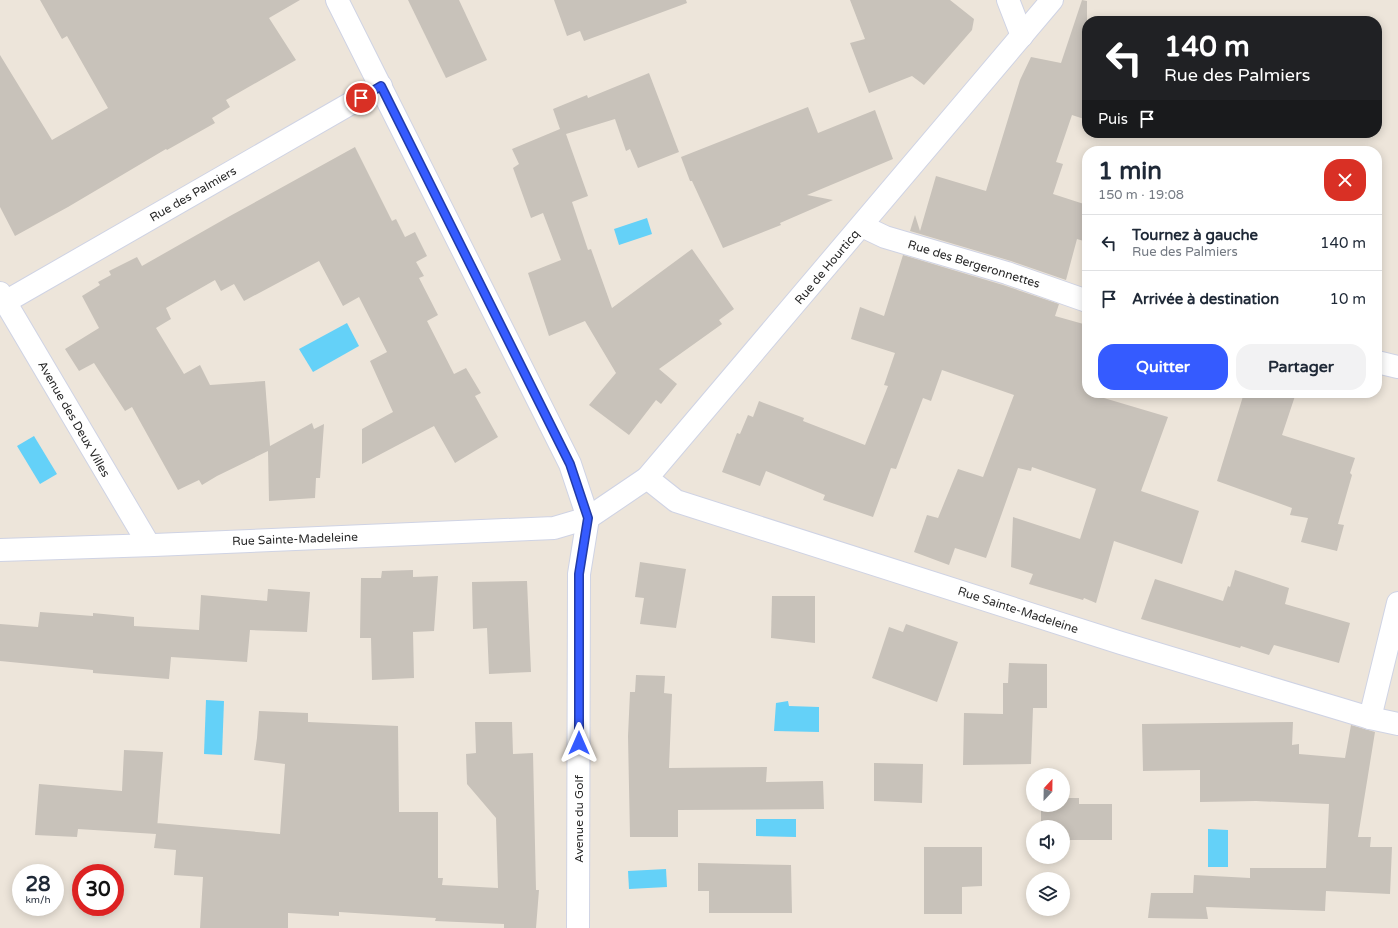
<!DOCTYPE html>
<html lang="fr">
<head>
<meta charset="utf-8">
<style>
	body { margin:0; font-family:"Varela Round",sans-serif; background:#f2f2f3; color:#1f2937; height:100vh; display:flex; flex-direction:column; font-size:15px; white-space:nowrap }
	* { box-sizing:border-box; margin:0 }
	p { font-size:13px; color:#747a83 }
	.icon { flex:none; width:22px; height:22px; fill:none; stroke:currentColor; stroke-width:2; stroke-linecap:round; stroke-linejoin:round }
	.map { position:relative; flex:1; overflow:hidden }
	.panel { position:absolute; left:1082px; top:146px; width:300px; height:252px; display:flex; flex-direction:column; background:#fff; border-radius:16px; box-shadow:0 2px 10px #0003 }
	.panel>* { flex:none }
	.hud { position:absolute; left:1082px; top:16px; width:300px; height:122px; border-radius:16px; box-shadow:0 2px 10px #0003; background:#202124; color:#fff; overflow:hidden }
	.needle { width:26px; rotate:22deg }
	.buttons { position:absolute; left:1026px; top:768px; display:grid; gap:8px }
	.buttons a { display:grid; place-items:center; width:44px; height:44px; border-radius:50%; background:#fff; box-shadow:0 2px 10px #0003; font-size:20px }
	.speed { position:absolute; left:12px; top:864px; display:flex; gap:8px; font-size:20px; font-weight:700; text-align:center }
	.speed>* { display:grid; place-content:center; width:52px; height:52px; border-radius:50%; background:#fff; box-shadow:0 2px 10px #0003; line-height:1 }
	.speed small { font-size:10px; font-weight:400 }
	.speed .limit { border:6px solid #d22; background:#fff; color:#111 }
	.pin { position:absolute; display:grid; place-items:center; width:34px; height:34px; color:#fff; margin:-17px; border:2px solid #fff; border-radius:50%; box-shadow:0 1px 4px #0007 }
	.me { position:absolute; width:44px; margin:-22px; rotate:0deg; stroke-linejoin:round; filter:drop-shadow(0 0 3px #0008) }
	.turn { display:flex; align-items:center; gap:14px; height:84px; padding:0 16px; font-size:18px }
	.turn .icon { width:52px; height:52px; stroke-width:2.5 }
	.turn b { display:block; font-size:28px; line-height:34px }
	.then { display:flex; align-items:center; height:38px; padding:0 16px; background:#0003; gap:8px; font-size:15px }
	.round { display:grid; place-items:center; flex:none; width:42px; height:42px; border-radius:16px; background:#f2f2f3 }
	.head { display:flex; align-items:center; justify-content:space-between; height:68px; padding:0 16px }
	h1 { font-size:24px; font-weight:800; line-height:30px }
	.action { display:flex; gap:8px; margin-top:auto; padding:8px 16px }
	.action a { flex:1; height:46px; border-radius:16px; background:#355bff; color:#fff; font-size:16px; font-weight:800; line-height:46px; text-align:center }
	.action a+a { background:#f2f2f3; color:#1f2937 }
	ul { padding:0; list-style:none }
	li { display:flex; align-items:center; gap:12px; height:56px; padding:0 16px; border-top:1px solid #e0e1e3 }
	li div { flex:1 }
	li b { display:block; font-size:15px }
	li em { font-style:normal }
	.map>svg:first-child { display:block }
</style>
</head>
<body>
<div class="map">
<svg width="1398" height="928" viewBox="0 0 1398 928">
	<rect width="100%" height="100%" fill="#ede5da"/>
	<g fill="#64d1f8">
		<polygon points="647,218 652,234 619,245 614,229"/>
		<polygon points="347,323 359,346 313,372 299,349"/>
		<polygon points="34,436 57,474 40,484 17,446"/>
		<polygon points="206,700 224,701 222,755 204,754"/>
		<polygon points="788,701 789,706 819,707 819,732 774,731 776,703"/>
		<polygon points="756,819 796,819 796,837 756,836"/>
		<polygon points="1208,829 1228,830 1228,867 1208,867"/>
		<polygon points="666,869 667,887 629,889 628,871"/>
	</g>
	<g fill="#c8c2ba">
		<polygon points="40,0 300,0 269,18 296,60 226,100 230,107 212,118 215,123 167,150 166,149 68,207 15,236 0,207 0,55 52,140 108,108 67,36 62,39"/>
		<polygon points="408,0 459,0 487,60 446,78"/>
		<polygon points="554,0 686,0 687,3 584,41 580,31 567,36"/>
		<polygon points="850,0 950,0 974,19 972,30 924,85 912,76 869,93 850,43 865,39"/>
		<polygon points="1082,0 1087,1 1087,120 1072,115 1056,162 1063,164 1053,194 1087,205 1087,242 1077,239 1066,280 1011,261 910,231 915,215 920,231 936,176 986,191 1020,80 1031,57 1061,63"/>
		<polygon points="649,73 679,152 638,168 630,149 626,151 615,119 566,134 588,196 572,202 588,250 591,249 612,308 692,249 734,309 719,320 722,324 659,369 677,384 661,404 656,400 629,435 589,405 616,373 585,321 549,336 528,273 561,260 543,213 531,218 513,168 519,164 512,149 560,129 553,109 587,95 588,98"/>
		<polygon points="808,107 818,133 875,110 893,159 807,195 833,200 780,223 781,225 723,248 692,181 690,181 681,157"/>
		<polygon points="355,147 392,221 396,219 405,237 415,232 427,256 416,262 424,276 419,278 438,315 427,321 454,374 466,368 481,393 475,396 498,437 455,463 434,426 362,464 362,429 393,412 370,361 387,352 359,297 343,306 319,261 244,301 234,284 221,291 215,280 166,308 171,319 156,328 184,374 200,365 210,385 265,381 270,446 312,423 314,429 324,424 320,478 316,478 315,498 269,501 268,451 217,476 202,485 199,480 178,490 132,407 125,411 94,363 79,371 65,349 99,328 82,296 100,285 98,282 111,275 109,271 137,257 142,266 230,216"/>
		<polygon points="903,255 1003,285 1059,304 1055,316 1087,325 1087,393 1168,417 1141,491 1199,511 1182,564 1114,541 1096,603 1084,598 1083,600 1029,584 1033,574 1011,567 1013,517 1080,539 1096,489 1032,467 1031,471 1018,468 986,558 955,548 949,565 914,552 927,515 938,518 958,469 983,477 1014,395 942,370 931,401 923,398 896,469 891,468 873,517 823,500 825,495 766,471 760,486 722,472 737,433 740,434 748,415 753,417 759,401 804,418 803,421 865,445 888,386 884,385 895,353 851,339 860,307 884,316"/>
		<polygon points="1244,393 1296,393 1282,435 1355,458 1350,473 1352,475 1338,524 1344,525 1337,551 1301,542 1308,518 1290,515 1292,508 1217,481"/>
		<polygon points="640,562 686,569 676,628 640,624 644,598 635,597"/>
		<polygon points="413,570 413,577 438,576 434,631 413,632 414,678 372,680 371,638 360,638 361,578 381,578 382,571"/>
		<polygon points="1235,570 1289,588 1285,604 1350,623 1339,663 1274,645 1269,655 1241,646 1240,648 1141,619 1155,579 1223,601 1228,586 1230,587"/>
		<polygon points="527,581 531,672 489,674 487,628 473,629 472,582"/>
		<polygon points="268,589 310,592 307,632 250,630 247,662 171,657 169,679 93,673 93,670 0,661 0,624 38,627 40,612 93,616 93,613 134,617 134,626 199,630 201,595 267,601"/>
		<polygon points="772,596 815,596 815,643 771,638"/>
		<polygon points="906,624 958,642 937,702 872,678 889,627 903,632"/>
		<polygon points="1009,663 1047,664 1047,708 1033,708 1031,764 963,765 964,713 1003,714 1003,683 1008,683"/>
		<polygon points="636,675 665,676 664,693 672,694 669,768 767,767 766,782 823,781 824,809 678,810 678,837 630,837 628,736 630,692 635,692"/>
		<polygon points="259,711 308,713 308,722 398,726 399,812 438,812 438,878 443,878 442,885 498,888 496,818 467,784 466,754 476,753 475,722 512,722 513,754 533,753 536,890 539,890 536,928 504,928 504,924 435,921 436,918 339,912 339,916 288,913 288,928 200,928 203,877 174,875 176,850 154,848 156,834 78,829 77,837 35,835 39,784 122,791 124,750 163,752 157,829 157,823 280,834 285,764 254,760 257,738"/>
		<polygon points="1293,722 1292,745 1299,744 1299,754 1345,758 1351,725 1375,732 1358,837 1371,837 1370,847 1392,847 1390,894 1326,891 1325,911 1206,907 1208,919 1148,918 1151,893 1193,893 1194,875 1250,878 1250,868 1326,868 1329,804 1256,801 1200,802 1200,770 1143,771 1142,724"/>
		<polygon points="874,763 923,764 922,803 874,801"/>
		<polygon points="1063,798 1079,798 1079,804 1112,804 1112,840 1063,840 1063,827 1041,827 1041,805 1063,805"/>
		<polygon points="924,847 982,847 982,886 962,887 962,914 924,914"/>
		<polygon points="698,863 791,865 792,913 709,913 709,891 698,891"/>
	</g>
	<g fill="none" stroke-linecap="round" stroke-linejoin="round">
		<g stroke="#cfd3e4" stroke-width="24">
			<g id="minor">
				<polyline points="337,0 570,464 588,518 579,574 578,928"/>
				<polyline points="1008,0 1022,36"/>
				<polyline points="862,226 885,237 1007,273 1087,301"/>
				<polyline points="0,293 149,545"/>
				<polyline points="5,302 381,86"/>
				<polyline points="1377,362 1398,367"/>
				<polyline points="647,478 676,501 1121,643 1370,718 1398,724"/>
				<polyline points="0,550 154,545 554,528 588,518 647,478 1052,0"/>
				<polyline points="1370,718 1398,603"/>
			</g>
		</g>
		<use href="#minor" stroke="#fff" stroke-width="22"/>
	</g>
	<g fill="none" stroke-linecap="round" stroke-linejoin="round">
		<g stroke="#223ba6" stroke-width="10">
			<polyline id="route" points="361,98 381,86 570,464 588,518 579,574 579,743"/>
		</g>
		<use href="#route" stroke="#355bff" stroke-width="7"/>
	</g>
	<g text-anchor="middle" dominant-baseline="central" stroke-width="3" stroke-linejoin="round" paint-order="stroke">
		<g font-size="12" fill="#292929" stroke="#fff">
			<text transform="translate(193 194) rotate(-30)">Rue des Palmiers</text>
			<text transform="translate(974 264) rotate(17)">Rue des Bergeronnettes</text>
			<text transform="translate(827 267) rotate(-50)">Rue de Hourticq</text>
			<text transform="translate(74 419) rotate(60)">Avenue des Deux Villes</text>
			<text transform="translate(295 539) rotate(-2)">Rue Sainte-Madeleine</text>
			<text transform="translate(1018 610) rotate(18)">Rue Sainte-Madeleine</text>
			<text transform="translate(579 819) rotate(-90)">Avenue du Golf</text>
		</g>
	</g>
</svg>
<div class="buttons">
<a><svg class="needle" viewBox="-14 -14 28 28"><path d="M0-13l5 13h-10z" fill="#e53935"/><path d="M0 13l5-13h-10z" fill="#747a83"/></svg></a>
<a><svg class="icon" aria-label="sound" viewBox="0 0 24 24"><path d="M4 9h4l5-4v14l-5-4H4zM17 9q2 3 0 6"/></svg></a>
<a><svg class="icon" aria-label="layers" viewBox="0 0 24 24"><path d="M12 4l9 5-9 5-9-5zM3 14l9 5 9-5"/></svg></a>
</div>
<div class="speed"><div>28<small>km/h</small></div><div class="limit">30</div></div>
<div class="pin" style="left:361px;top:98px;background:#d93025"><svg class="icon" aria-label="arrive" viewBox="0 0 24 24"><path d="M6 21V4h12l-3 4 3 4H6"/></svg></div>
<svg class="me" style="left:579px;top:743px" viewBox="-20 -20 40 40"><path d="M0-17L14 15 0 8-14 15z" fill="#355bff" stroke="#fff" stroke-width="4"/></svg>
<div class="hud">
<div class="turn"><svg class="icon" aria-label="left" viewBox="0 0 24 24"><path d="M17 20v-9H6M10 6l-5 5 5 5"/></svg><div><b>140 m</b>Rue des Palmiers</div></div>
<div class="then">Puis<svg class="icon" aria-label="arrive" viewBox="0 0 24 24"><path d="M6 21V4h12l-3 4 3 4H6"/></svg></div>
</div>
<section class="panel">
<div class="head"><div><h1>1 min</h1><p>150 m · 19:08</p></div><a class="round" style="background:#d93025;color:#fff"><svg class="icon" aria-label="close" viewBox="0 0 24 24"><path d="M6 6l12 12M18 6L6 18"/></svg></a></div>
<ul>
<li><svg class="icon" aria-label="left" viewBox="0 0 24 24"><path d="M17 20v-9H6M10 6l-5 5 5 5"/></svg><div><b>Tournez à gauche</b><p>Rue des Palmiers</p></div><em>140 m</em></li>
<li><svg class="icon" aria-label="arrive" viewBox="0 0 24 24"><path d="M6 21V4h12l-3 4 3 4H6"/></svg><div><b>Arrivée à destination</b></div><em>10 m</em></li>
</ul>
<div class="action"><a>Quitter</a><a>Partager</a></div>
</section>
</div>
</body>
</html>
